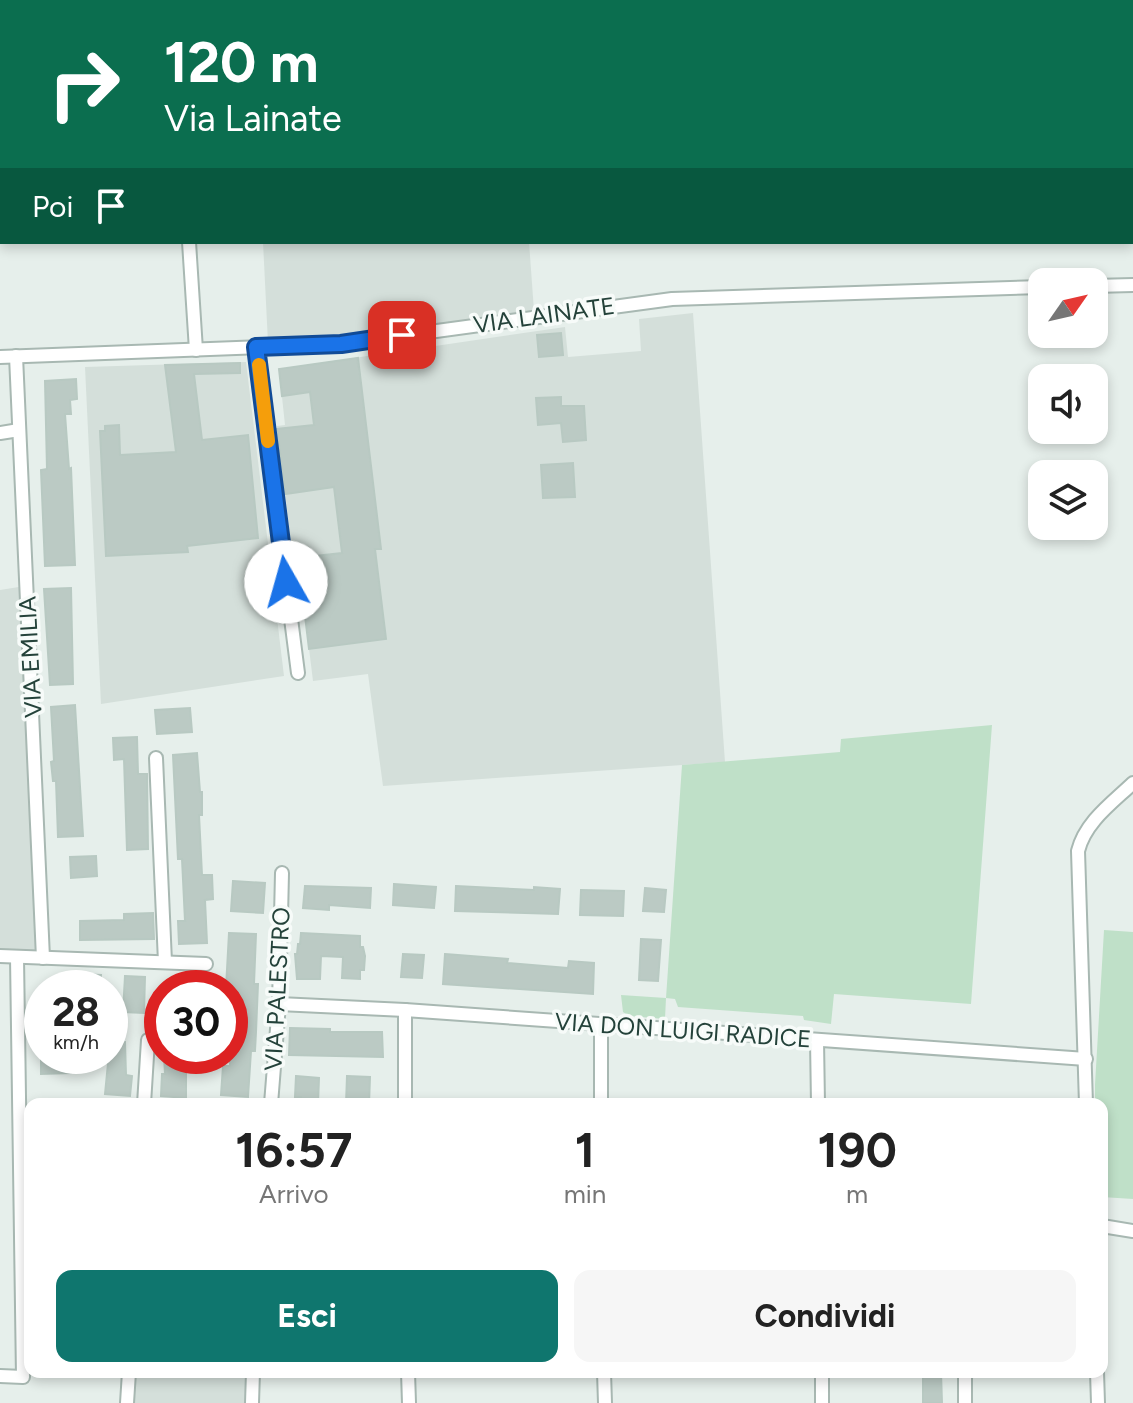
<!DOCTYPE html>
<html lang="it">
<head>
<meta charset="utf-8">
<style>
	body { margin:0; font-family:Figtree,sans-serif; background:#f6f6f6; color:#222; height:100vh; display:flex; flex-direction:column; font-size:30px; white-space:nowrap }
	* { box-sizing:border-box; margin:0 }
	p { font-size:26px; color:#767676 }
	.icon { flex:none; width:44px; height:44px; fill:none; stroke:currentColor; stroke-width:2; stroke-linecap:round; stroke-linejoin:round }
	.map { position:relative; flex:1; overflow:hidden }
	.details { position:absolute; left:24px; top:1098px; width:1084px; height:280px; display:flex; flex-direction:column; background:#fff; border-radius:16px; box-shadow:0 4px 12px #0003 }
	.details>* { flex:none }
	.hud { position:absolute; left:0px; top:0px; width:1134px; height:244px; box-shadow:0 4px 12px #0003; background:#0b6e4f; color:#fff; overflow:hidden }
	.needle { width:52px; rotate:56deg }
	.tools { position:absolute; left:1028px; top:268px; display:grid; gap:16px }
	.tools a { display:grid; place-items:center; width:80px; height:80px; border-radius:16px; background:#fff; box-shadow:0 4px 12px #0003; font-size:40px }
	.speed { position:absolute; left:24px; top:970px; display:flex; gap:16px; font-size:40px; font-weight:700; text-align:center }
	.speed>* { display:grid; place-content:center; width:104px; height:104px; border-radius:50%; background:#fff; box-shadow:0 4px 12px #0003; line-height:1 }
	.speed small { font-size:20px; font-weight:400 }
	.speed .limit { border:12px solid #d22; background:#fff; color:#111 }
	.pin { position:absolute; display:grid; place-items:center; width:68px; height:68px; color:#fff; margin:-34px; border-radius:16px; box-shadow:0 4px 12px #0006 }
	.me { position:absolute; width:88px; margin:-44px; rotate:353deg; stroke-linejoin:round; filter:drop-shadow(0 0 6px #0008) }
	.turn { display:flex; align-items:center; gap:28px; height:168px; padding:0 32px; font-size:36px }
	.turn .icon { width:104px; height:104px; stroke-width:2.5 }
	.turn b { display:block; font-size:56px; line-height:68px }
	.then { display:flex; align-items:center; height:76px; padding:0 32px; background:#0003; gap:16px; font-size:30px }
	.eta { display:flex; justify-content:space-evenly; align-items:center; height:136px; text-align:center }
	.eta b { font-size:48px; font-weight:700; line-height:56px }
	.action { display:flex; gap:16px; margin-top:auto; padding:16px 32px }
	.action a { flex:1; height:92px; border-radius:16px; background:#0f766e; color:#fff; font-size:32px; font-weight:700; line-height:92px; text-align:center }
	.action a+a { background:#f6f6f6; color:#222 }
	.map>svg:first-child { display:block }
</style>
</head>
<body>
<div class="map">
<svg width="1133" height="1403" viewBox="0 0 1133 1403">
	<rect width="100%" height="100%" fill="#e6efeb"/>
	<g fill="#d4dfda">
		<polygon points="355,0 559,0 560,2 356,2"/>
		<polygon points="784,0 1133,0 1133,60 1132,2"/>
		<polygon points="263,242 529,242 534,311 341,340 268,343"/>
		<polygon points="693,313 725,762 383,786 368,674 313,681 298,559 293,559 277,426 285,425 279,369 565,327 568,357 641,351 639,319"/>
		<polygon points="246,362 284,676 101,704 85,367"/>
		<polygon points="25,586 42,956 0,955 0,590"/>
		<polygon points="134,1372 249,1372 248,1403 132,1403"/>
	</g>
	<g fill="#bfe0c8">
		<polygon points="992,725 971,1004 834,994 831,1024 804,1020 803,1016 678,1007 675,999 666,998 665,1019 629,1016 623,1012 621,995 666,998 682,765 840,752 841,739"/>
		<polygon points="1104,930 1133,932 1133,1199 1102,1197 1102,1104 1095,1104 1095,1085"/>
	</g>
	<g fill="#bbcac4" stroke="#b8c9c2" stroke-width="2">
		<polygon points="561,333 563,355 539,357 537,335"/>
		<polygon points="358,358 381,549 375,549 386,639 309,649 298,558 342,553 334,487 285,494 277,429 314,425 310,392 282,396 279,369"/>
		<polygon points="240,363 240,373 194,374 202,440 248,435 258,538 187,546 188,552 106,556 100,431 105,431 105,426 119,425 120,455 176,452 165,365"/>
		<polygon points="76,379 77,399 70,400 71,414 65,414 69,469 71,468 75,565 45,566 41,470 47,469 45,381"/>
		<polygon points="561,397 561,406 584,406 586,440 563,442 561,423 538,425 536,398"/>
		<polygon points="573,463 575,497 543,498 541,465"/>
		<polygon points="71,588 73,684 50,685 44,589"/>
		<polygon points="75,705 83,836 58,837 56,781 53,781 51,762 54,761 51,707"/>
		<polygon points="190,708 192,732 157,734 155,710"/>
		<polygon points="137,737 138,774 147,774 148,849 127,850 124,759 114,760 113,738"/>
		<polygon points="197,753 200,792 202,792 202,815 199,815 202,875 212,875 213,899 205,900 207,943 179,944 178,921 185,921 182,859 178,859 173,755"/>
		<polygon points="96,856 97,876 71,878 70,857"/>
		<polygon points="233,881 265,883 263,913 231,911"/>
		<polygon points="394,884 436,887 434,908 393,905"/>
		<polygon points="305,886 371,888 370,908 329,905 329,910 303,908"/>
		<polygon points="456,886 534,890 534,887 560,889 558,914 455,911"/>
		<polygon points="645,888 666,890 664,912 643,911"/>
		<polygon points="581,890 624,891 623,916 580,915"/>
		<polygon points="153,913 154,939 80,940 80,921 124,920 124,914"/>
		<polygon points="229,933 256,934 254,984 258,984 256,1032 255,1051 251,1051 248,1097 221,1095 223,1066 230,1066 230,988 226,988"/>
		<polygon points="301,933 360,936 360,947 363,947 365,956 364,970 360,970 360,979 342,978 343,957 321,956 320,979 297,979 295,954 297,954 298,944 300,944"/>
		<polygon points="641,939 661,940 658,981 639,980"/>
		<polygon points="403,954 424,955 422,978 401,977"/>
		<polygon points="445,954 508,959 507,963 568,968 569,961 594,963 593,994 443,984"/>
		<polygon points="77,974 101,975 100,988 76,988"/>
		<polygon points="125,976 145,977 144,1013 123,1012"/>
		<polygon points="290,1028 330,1029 330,1032 382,1032 383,1057 289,1055"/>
		<polygon points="125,1042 126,1075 132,1076 130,1096 105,1094 110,1043"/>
		<polygon points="41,1056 71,1056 71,1073 41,1074"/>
		<polygon points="164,1056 186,1056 186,1098 161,1096 162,1074 165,1074"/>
		<polygon points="296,1076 319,1078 318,1104 301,1104 301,1097 295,1097"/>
		<polygon points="347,1076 370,1077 369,1104 346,1104"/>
		<polygon points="923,1372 941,1372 942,1403 923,1403"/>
	</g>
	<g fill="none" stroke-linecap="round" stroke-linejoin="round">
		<g stroke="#a8b8b2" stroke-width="16">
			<g id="street">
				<polyline points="189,242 196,350"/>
				<polyline points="1094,286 1133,285"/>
				<polyline points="256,347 298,673"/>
				<polyline points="16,356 43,958"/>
				<polyline points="0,357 341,344 672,299 1042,287"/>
				<polyline points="0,433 19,430"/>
				<polyline points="156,758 165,962"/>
				<polyline points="0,956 206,964"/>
				<polyline points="279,1004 405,1010 1086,1059"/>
				<polyline points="817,1040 818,1104"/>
				<polyline points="144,1104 148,1040"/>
				<polyline points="271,1104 279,1004 282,873"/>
				<polyline points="405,1104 405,1010"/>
				<polyline points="601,1104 601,1024"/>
				<path d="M1086,1104L1078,851C1085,822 1112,803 1133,783"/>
				<polyline points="1102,1226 1133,1231"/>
				<polyline points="408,1372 409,1403"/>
				<polyline points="604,1372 605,1403"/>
				<polyline points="822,1372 822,1403"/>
				<polyline points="965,1372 965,1403"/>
				<polyline points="1097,1372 1098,1403"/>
				<polyline points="0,1376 23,1377 17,957"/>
				<polyline points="127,1403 129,1372"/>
				<polyline points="252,1403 253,1372"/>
			</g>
		</g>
		<use href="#street" stroke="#fff" stroke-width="12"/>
	</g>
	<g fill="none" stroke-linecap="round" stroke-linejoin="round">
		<g stroke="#114b97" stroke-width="20">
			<polyline id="route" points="286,582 256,347 341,344 402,335"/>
		</g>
		<use href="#route" stroke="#1a73e8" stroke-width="14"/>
		<polyline stroke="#f59e0b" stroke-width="14" points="259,365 268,441"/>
	</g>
	<g text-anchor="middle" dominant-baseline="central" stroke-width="7" stroke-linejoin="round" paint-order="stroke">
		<g font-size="24" fill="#24423a" stroke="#f7fbf9">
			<text transform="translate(544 315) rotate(-8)">VIA LAINATE</text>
			<text transform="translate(30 657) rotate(-93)">VIA EMILIA</text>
			<text transform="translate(277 989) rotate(-87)">VIA PALESTRO</text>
			<text transform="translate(683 1030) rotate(4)">VIA DON LUIGI RADICE</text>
		</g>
	</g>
</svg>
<div class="tools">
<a><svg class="needle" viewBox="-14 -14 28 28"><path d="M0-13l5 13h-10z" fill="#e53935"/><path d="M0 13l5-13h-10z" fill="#767676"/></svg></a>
<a><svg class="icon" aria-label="sound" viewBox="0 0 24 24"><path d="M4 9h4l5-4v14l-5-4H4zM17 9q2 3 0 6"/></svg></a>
<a><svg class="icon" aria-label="layers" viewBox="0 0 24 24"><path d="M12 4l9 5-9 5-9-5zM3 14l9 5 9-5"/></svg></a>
</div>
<div class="speed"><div>28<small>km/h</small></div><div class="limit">30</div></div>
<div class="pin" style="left:402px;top:335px;background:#d93025"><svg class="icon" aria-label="arrive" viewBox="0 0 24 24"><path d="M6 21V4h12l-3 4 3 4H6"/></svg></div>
<svg class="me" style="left:286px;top:582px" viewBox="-20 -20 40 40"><circle r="19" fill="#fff"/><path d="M0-13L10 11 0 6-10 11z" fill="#1a73e8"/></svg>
<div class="hud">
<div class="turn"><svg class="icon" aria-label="right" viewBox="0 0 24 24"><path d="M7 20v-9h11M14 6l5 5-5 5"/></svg><div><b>120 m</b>Via Lainate</div></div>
<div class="then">Poi<svg class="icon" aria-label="arrive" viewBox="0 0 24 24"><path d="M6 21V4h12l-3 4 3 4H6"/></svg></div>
</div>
<section class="details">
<div class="eta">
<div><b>16:57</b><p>Arrivo</p></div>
<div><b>1</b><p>min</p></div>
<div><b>190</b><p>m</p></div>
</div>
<div class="action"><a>Esci</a><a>Condividi</a></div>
</section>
</div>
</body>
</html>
